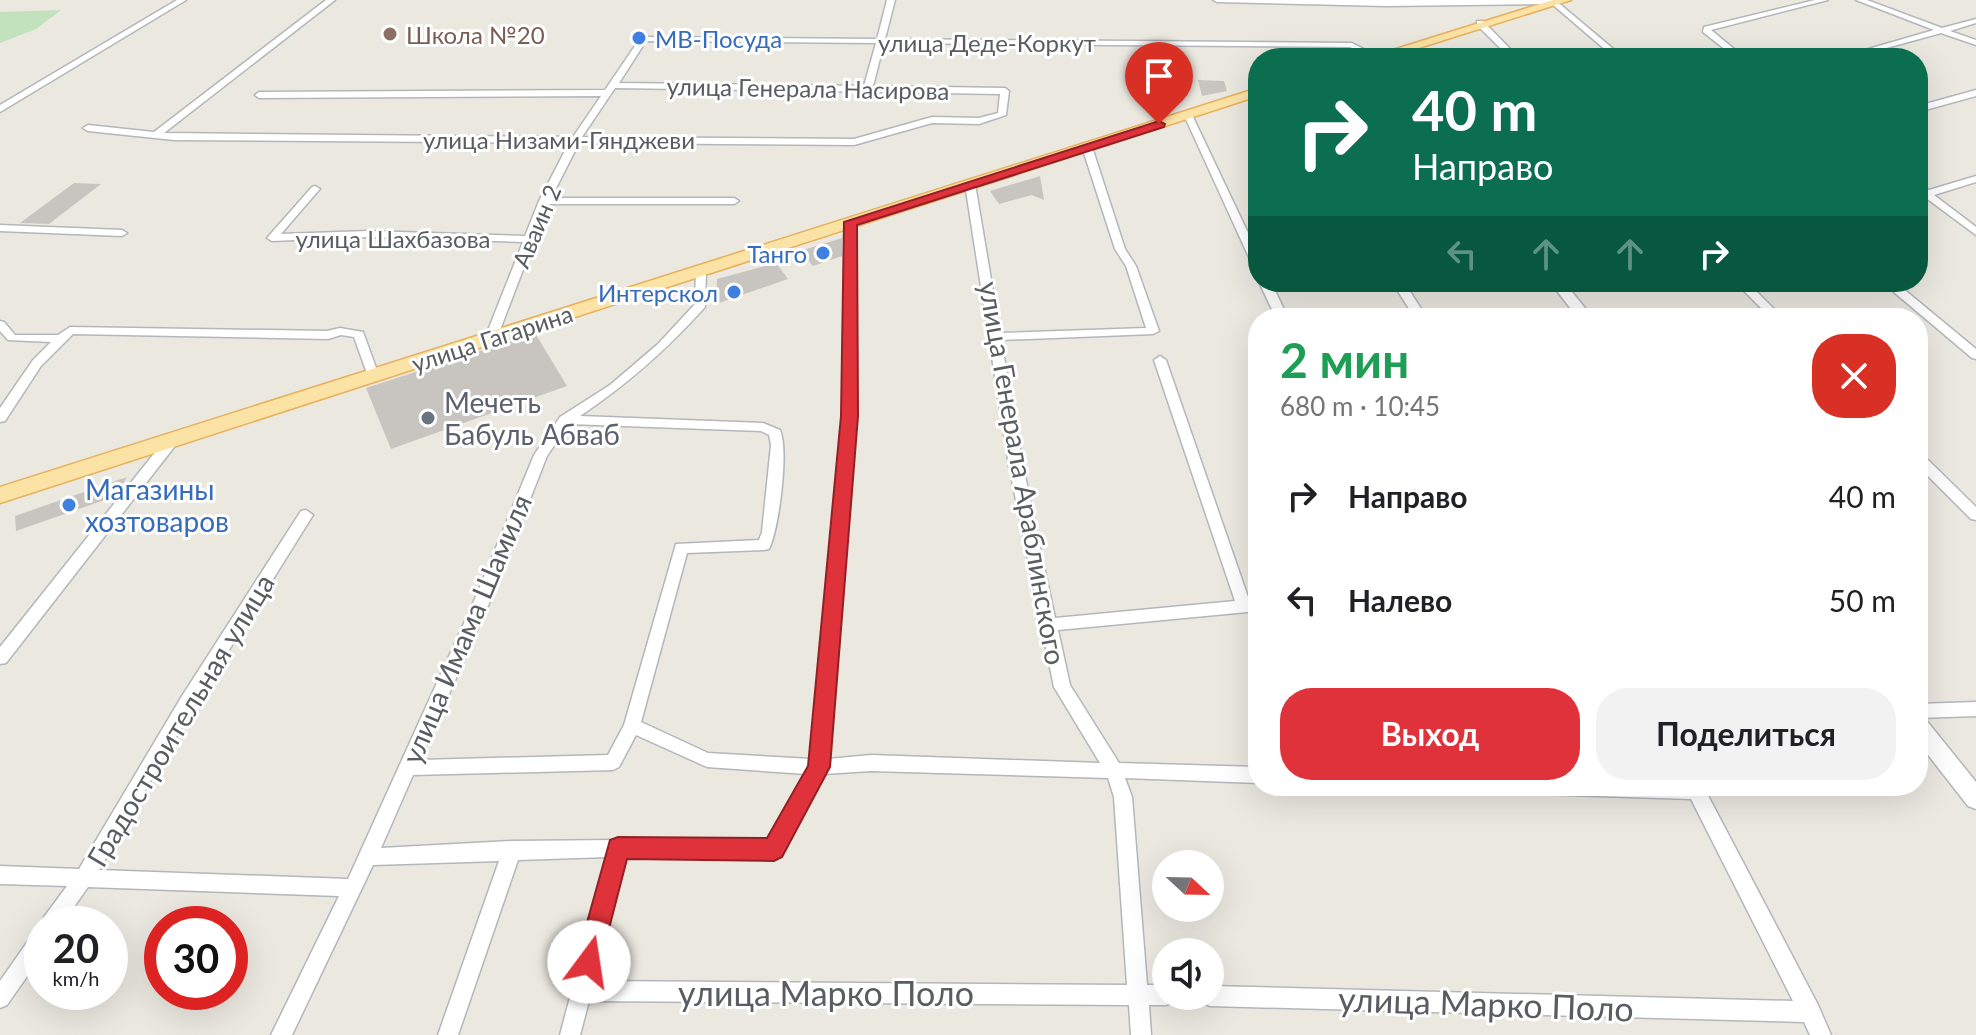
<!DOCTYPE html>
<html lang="ru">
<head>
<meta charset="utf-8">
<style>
	body { margin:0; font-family:Lato,sans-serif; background:#f2f2f2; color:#202124; height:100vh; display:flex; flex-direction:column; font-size:30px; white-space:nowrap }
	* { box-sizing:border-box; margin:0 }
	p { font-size:26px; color:#757577 }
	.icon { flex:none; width:44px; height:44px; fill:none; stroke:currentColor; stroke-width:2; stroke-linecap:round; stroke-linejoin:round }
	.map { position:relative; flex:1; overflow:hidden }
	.side { position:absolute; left:1248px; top:308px; width:680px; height:488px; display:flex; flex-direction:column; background:#fff; border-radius:32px; box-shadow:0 8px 32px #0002 }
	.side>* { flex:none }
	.top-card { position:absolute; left:1248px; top:48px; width:680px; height:244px; border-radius:32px; box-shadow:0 8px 32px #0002; background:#0b6e4f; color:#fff; overflow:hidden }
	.needle { width:52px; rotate:112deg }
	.buttons { position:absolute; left:1152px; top:850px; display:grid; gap:16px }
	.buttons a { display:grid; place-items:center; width:72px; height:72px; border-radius:50%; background:#fff; box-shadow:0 8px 32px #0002; font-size:40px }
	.speed { position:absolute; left:24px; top:906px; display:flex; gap:16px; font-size:40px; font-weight:700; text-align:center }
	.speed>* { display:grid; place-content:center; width:104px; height:104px; border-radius:50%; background:#fff; box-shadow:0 8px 32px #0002; line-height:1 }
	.speed small { font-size:20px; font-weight:400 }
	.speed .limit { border:12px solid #d22; background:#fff; color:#111 }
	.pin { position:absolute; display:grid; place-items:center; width:68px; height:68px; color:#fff; margin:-82px -34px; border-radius:50% 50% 50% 0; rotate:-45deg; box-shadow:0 0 8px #0007 }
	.pin .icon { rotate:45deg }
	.me { position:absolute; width:88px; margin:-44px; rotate:14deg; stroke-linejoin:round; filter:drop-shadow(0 0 6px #0008) }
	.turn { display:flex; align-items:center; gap:28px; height:168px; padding:0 32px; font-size:36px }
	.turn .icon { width:104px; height:104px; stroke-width:2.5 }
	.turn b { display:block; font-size:56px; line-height:68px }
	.lanes { display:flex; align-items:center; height:76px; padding:0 32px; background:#0003; justify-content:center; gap:40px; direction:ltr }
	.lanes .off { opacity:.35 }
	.round { display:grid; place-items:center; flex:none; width:84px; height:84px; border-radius:32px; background:#f2f2f2 }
	.summary { display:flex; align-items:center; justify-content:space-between; height:136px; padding:0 32px }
	h1 { font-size:48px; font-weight:700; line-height:60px; color:#1e9e55 }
	.primary-button { display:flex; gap:16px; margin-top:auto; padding:16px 32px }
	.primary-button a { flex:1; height:92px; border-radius:32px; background:#e0323a; color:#fff; font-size:32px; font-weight:700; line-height:92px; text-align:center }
	.primary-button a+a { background:#f2f2f2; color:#202124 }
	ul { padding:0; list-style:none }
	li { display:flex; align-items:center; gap:24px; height:104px; padding:0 32px }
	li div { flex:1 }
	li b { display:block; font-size:30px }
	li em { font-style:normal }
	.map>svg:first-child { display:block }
</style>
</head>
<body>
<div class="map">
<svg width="1976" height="1035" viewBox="0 0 1976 1035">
	<rect width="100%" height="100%" fill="#ebe8e0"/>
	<polygon fill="#c2e2be" points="61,10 36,29 0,43 0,12"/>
	<g fill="#c8c5c0">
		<polygon points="1198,80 1224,81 1227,91 1202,96"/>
		<polygon points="1040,176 1044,200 1032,195 999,204 990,191"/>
		<polygon points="74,183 101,184 49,224 20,223"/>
		<polygon points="842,238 842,256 813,266 800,251"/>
		<polygon points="776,263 788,279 716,304 717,279"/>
		<polygon points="535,333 567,386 391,449 366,388"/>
		<polygon points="127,477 116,496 16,531 15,516"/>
	</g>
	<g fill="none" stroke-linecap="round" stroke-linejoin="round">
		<g stroke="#b3b7bb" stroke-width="3">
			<g id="minor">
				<polygon points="177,0 186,0 0,112 0,105"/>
				<path d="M326,0H335L164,133L573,137L601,96L259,98L255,95L259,92L605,90L641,37L877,39L887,0H895L885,39L1352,43L1379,57L1371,58L1350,47L884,43L873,86L1005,88L1009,91L1006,115L979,124L932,123L854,145L579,143L551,198H734L739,201L734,204H548L497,338L491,342L485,338L523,242L368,237L272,241L267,238L312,187L315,186L320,189L318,191L281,234L368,231L525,236L539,201L569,143L174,140L88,131L83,128L88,125L154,132ZM646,41L876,43L864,86L619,83ZM615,88L1000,94L998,113L979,118L932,117L854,139L582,137Z"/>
				<polygon points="1213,0 1555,0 1624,58 1615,58 1552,4 1386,6 1217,2"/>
				<polygon points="1815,0 1828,0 1711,30 1745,58 1736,58 1703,32 1704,27"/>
				<polygon points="1856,0 1867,0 1942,28 1976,19 1976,23 1950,31 1976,40 1976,45 1941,33 1850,58 1837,58 1934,30"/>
				<polygon points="1477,21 1483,21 1519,58 1510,58 1477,25"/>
				<polygon points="1976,90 1976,96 1918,112 1918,106"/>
				<polygon points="1188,112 1192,115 1258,254 1258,269 1253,266 1184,115"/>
				<path d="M1084,145L1092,147L1125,249L1136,266L1159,331L1153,334L1001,340L1023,466L1055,618L1235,601L1154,360L1160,356L1166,360L1249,600L1258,599V611L1058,630L1070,685L1119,763L1258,767V783L1125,778L1132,797L1147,985H1166V996H1176L1173,1002L1166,1005H1149L1151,1035H1131L1129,1005L589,1001L580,1035H560L607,857L518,860L458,1035H438L499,861L373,865L292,1035H271L339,896L88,887L62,924L42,925L44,917L67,886L0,884V866L79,869L182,696L301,511L306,510L313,515L194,706L99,870L348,879L474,601L534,455L560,417L610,385L658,344L695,304L696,271L701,268L706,271L705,307C666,350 628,384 580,416L763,423L780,430C789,450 779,528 769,549L764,550L687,553L641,722L708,753L811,759L843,416L845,222L850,219L855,222V416L828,759L871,755L1100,763L1054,687L1009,466L965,184L970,181L975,184L1000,333L1146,328L1126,266L1115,249L1082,147ZM569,424L761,431L769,435L771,445L762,532L759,540L676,544L624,725L608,755L420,760L490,601L547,456ZM636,735L707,767L806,774L769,841L618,840L512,841L381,848L413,775L613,770L619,767ZM871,771L1108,778L1114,797L1127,985L594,981L625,857L774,859L780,856L824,774Z"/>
				<polygon points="1976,176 1976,182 1934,195 1976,227 1976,235 1918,192 1918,184 1929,190"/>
				<polygon points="0,225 122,230 127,233 122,236 0,231"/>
				<polygon points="1259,282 1271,282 1288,318 1276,318"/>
				<polygon points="1392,282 1404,282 1427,318 1415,318"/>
				<polygon points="1735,282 1747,282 1783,318 1771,318"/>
				<polygon points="1882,282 1895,282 1976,349 1976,359 1972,358"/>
				<polygon points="0,321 4,322 15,335 58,335 70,327 327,331 340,328 363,332 379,376 373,380 369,379 354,337 341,335 328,339 73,334 41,366 5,421 0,422 0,408 33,360 51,342 8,340 0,331"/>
				<polygon points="173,435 178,436 180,439 178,442 6,663 0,664 0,647 168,436"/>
				<polygon points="1918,453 1923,455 1976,507 1976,520 1971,519 1918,466"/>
				<polygon points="1976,702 1976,716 1918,718 1918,704"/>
				<polygon points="1527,786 1703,786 1818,1005 1831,1035 1810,1035 1804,1022 1210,1006 1203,1003 1200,996 1210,996 1210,986 1793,1001 1691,799 1536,794 1530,791"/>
				<polygon points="42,928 42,955 7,1005 0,1008 0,981 35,931"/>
			</g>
		</g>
		<g stroke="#b3b7bb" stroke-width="3">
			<g id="tertiary">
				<polygon points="1550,282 1564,282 1593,318 1578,318"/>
				<polygon points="1918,717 1926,720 1976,782 1976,809 1968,806 1918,742"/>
			</g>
		</g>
		<g stroke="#e9b05b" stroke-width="3">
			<g id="primary">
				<polygon points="1553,0 1571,0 1387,58 1367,58"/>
				<polygon points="1258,88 1258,96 0,503 0,487"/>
			</g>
		</g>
		<use href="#minor" fill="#fff" fill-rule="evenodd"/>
		<use href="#tertiary" fill="#fff" fill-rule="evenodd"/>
		<use href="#primary" fill="#fbe3a6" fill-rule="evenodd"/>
	</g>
	<polygon fill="#e0323a" stroke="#922026" stroke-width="2" points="1159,121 1165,124 1164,127 857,225 858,416 830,767 782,857 774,861 627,859 598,971 589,975 580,971 576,962 610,840 618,837 767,838 808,766 841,416 844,222"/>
	<circle fill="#8d6e63" stroke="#fff" stroke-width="3" cx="390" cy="34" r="8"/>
	<g fill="#3f7fe0" stroke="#fff" stroke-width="3">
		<circle cx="639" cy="38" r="8"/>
		<circle cx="823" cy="253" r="8"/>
		<circle cx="734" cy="292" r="8"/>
		<circle cx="69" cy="505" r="8"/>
	</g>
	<circle fill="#6b7280" stroke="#fff" stroke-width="3" cx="428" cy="418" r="8"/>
	<g text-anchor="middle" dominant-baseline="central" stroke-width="6" stroke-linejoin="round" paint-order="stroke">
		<g font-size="24" fill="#785e54" stroke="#fff" text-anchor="start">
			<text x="406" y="34">Школа №20</text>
		</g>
		<g font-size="24" fill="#366cbe" stroke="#fff" text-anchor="end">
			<text x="655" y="38" text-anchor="start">МВ-Посуда</text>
			<text x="807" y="253">Танго</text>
			<text x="718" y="292">Интерскол</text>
		</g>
		<g font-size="24" fill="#595d61" stroke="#fff">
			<text x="987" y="42">улица Деде-Коркут</text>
			<text transform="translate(808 88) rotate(1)">улица Генерала Насирова</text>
			<text x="559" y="139">улица Низами-Гянджеви</text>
			<text transform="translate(536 226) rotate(-67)">Аваин 2</text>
			<text x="393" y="238">улица Шахбазова</text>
			<text transform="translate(492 338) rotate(-18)">улица Гагарина</text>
		</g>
		<g font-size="28" fill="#5b616d" stroke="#fff" text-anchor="start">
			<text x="444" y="402">Мечеть<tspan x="444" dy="32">Бабуль Абваб</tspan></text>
		</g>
		<g font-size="28" fill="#595d61" stroke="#fff">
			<text transform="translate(1023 473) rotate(80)">улица Генерала Араблинского</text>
			<text transform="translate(466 629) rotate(-67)">улица Имама Шамиля</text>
			<text transform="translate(180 720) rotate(-59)">Градостроительная улица</text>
		</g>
		<g font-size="28" fill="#366cbe" stroke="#fff" text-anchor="start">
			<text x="85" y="489">Магазины<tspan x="85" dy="32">хозтоваров</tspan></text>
		</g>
		<g font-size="34" fill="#595d61" stroke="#fff">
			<text x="826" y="992">улица Марко Поло</text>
			<text transform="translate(1486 1003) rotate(2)">улица Марко Поло</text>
		</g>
	</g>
</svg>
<div class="buttons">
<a><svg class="needle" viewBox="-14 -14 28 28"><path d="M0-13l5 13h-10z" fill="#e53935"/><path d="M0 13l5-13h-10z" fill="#757577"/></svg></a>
<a><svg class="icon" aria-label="sound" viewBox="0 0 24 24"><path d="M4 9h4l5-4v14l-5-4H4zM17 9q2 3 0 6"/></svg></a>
</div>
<div class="speed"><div>20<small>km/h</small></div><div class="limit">30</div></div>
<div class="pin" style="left:1159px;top:124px;background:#d93025"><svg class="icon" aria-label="arrive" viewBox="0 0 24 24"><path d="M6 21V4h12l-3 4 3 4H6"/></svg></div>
<svg class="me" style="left:589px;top:962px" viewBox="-20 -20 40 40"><circle r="19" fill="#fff"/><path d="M0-13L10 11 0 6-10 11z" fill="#e0323a"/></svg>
<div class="top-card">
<div class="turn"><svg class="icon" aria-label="right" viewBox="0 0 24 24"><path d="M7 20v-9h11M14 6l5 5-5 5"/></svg><div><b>40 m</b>Направо</div></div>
<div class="lanes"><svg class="icon off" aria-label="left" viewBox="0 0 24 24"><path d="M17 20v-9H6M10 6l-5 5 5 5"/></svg><svg class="icon off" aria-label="ahead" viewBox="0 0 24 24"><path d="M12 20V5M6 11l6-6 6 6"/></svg><svg class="icon off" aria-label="ahead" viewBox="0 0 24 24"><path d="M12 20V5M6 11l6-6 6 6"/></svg><svg class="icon" aria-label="right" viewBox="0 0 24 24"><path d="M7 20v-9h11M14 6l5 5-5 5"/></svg></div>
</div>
<section class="side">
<div class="summary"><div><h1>2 мин</h1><p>680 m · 10:45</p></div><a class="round" style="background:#d93025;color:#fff"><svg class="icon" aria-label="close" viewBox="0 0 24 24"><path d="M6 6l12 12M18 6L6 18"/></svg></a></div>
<ul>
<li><svg class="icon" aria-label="right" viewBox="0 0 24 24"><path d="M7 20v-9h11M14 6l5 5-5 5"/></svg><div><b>Направо</b></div><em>40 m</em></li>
<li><svg class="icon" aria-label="left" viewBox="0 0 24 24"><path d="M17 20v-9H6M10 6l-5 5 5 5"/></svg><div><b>Налево</b></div><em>50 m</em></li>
</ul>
<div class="primary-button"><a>Выход</a><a>Поделиться</a></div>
</section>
</div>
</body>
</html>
